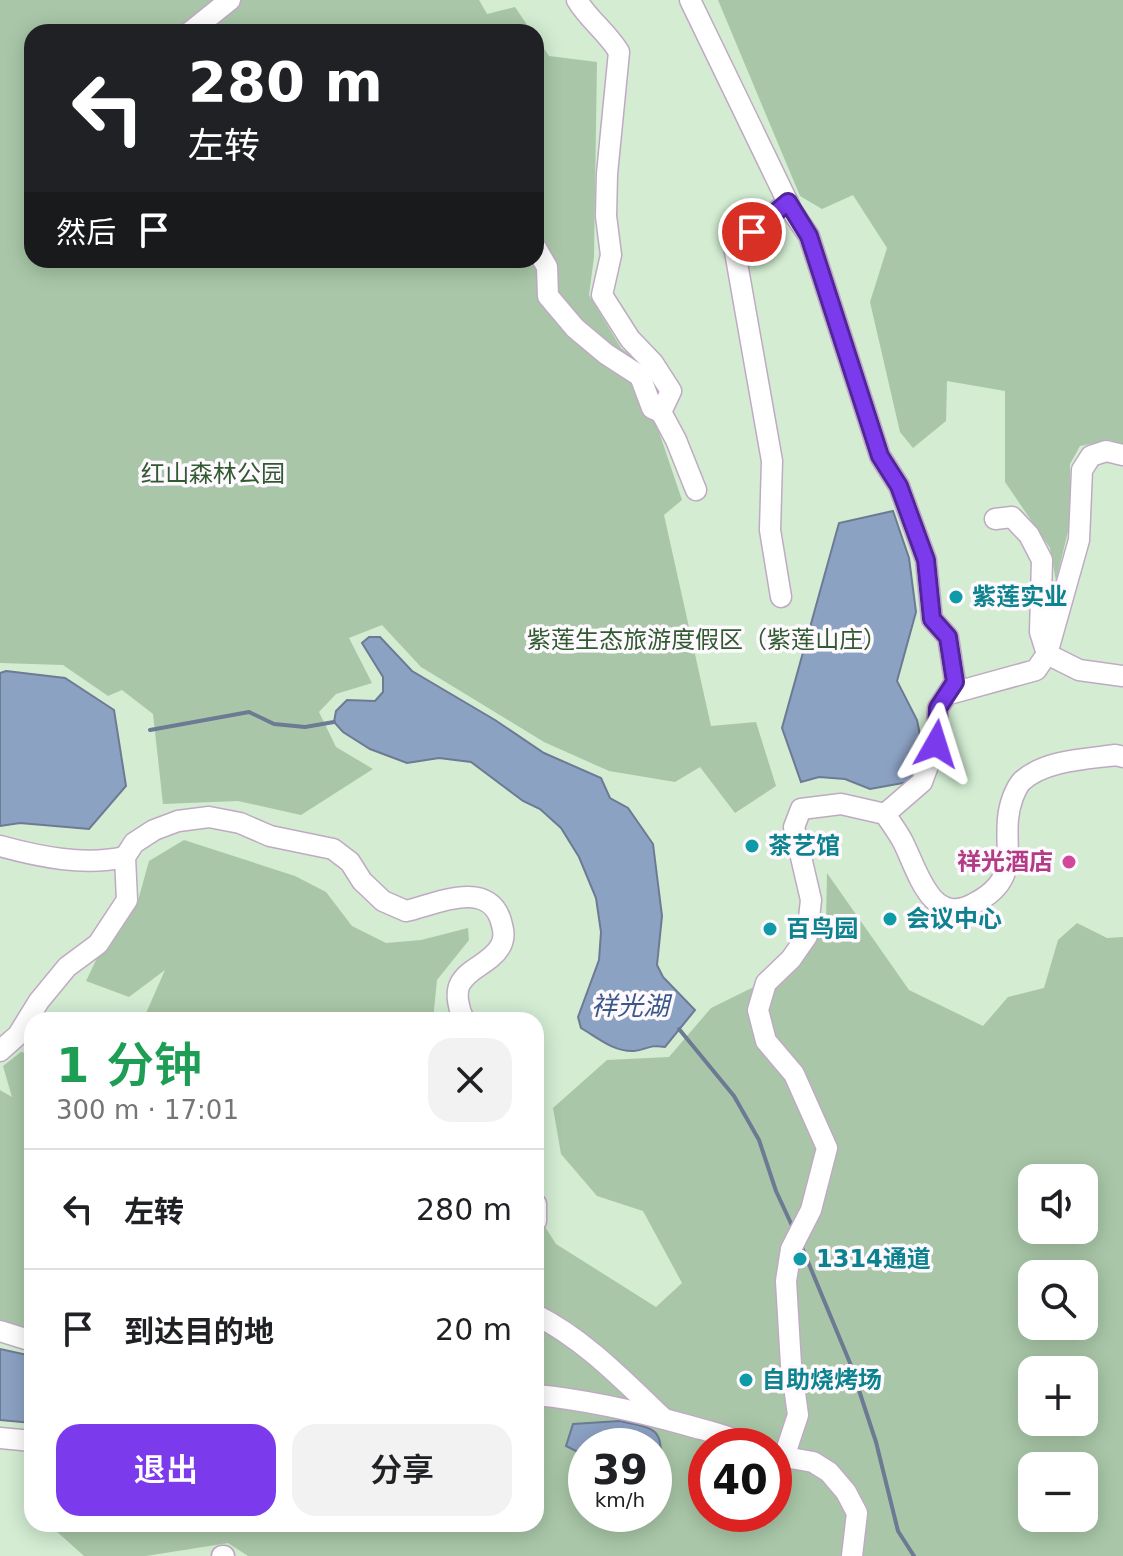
<!DOCTYPE html>
<html lang="zh">
<head>
<meta charset="utf-8">
<style>
	body { margin:0; font-family:"DejaVu Sans","Noto Sans SC",sans-serif; background:#f2f2f2; color:#202124; height:100vh; display:flex; flex-direction:column; font-size:30px; white-space:nowrap }
	* { box-sizing:border-box; margin:0 }
	p { font-size:26px; color:#757577 }
	.icon { flex:none; width:44px; height:44px; fill:none; stroke:currentColor; stroke-width:2; stroke-linecap:round; stroke-linejoin:round }
	.map { position:relative; flex:1; overflow:hidden }
	.details { position:absolute; left:24px; top:1012px; width:520px; height:520px; display:flex; flex-direction:column; background:#fff; border-radius:24px; box-shadow:0 4px 20px #0003 }
	.details>* { flex:none }
	.top-card { position:absolute; left:24px; top:24px; width:520px; height:244px; border-radius:24px; box-shadow:0 4px 20px #0003; background:#202124; color:#fff; overflow:hidden }
	.tools { position:absolute; left:1018px; top:1164px; display:grid; gap:16px }
	.tools a { display:grid; place-items:center; width:80px; height:80px; border-radius:16px; background:#fff; box-shadow:0 4px 20px #0003; font-size:40px }
	.speed { position:absolute; left:568px; top:1428px; display:flex; gap:16px; font-size:40px; font-weight:700; text-align:center }
	.speed>* { display:grid; place-content:center; width:104px; height:104px; border-radius:50%; background:#fff; box-shadow:0 4px 20px #0003; line-height:1 }
	.speed small { font-size:20px; font-weight:400 }
	.speed .limit { border:12px solid #d22; background:#fff; color:#111 }
	.pin { position:absolute; display:grid; place-items:center; width:68px; height:68px; color:#fff; margin:-34px; border:4px solid #fff; border-radius:50%; box-shadow:0 2px 8px #0007 }
	.me { position:absolute; width:88px; margin:-44px; rotate:6deg; stroke-linejoin:round; filter:drop-shadow(0 0 6px #0008) }
	.turn { display:flex; align-items:center; gap:28px; height:168px; padding:0 32px; font-size:36px }
	.turn .icon { width:104px; height:104px; stroke-width:2.5 }
	.turn b { display:block; font-size:56px; line-height:68px }
	.then { display:flex; align-items:center; height:76px; padding:0 32px; background:#0003; gap:16px; font-size:30px }
	.round { display:grid; place-items:center; flex:none; width:84px; height:84px; border-radius:24px; background:#f2f2f2 }
	.head { display:flex; align-items:center; justify-content:space-between; height:136px; padding:0 32px }
	h1 { font-size:48px; font-weight:600; line-height:60px; color:#1e9e55 }
	.primary-button { display:flex; gap:16px; margin-top:auto; padding:16px 32px }
	.primary-button a { flex:1; height:92px; border-radius:24px; background:#7c3aed; color:#fff; font-size:32px; font-weight:600; line-height:92px; text-align:center }
	.primary-button a+a { background:#f2f2f2; color:#202124 }
	ul { padding:0; list-style:none }
	li { display:flex; align-items:center; gap:24px; height:120px; padding:0 32px; border-top:2px solid #e0e0e0 }
	li div { flex:1 }
	li b { display:block; font-size:30px }
	li em { font-style:normal }
	.map>svg:first-child { display:block }
</style>
</head>
<body>
<div class="map">
<svg width="1123" height="1556" viewBox="0 0 1123 1556">
	<rect width="100%" height="100%" fill="#fef9fe"/>
	<path fill="#d3ecd2" fill-rule="evenodd" d="M0,0H888L1123,88V1556H0ZM32,32H536V260H32ZM32,1020H536V1524H32ZM1032,1178H1084V1230H1032ZM1032,1274H1084V1326H1032ZM1032,1370H1084V1422H1032ZM586,1446H654V1514H586ZM706,1446H774V1514H706ZM1032,1466H1084V1518H1032Z"/>
	<g fill="#a9c7a8" fill-rule="evenodd">
		<polygon points="0,0 479,0 487,14 515,7 532,32 32,32 32,260 536,260 536,37 549,56 597,62 594,257 589,295 621,348 647,368 657,426 682,500 664,515 711,726 756,722 776,786 735,813 700,767 675,782 609,771 544,742 421,667 382,625 349,638 372,683 336,694 319,712 336,747 373,769 301,815 238,801 163,804 153,714 122,690 108,696 63,665 0,663"/>
		<polygon points="718,0 1123,0 1123,445 1110,440 1080,446 1070,464 1070,523 1056,581 1050,548 1005,482 1005,391 947,381 946,421 913,448 900,432 870,302 887,248 853,195 822,209 800,196"/>
		<polygon points="184,840 295,876 326,892 352,926 386,943 421,940 468,928 469,940 437,980 433,1020 143,1020 165,970 129,997 86,981 98,956 137,904 149,861"/>
		<path d="M827,873L909,990L983,1026L1008,997L1044,988L1058,940L1077,923L1107,938L1123,937V1556H248L228,1543L146,1556H84L54,1529L55,1524H536V1213L556,1244L656,1307L682,1283L643,1211L597,1196L561,1154L553,1108L607,1060L669,1057L711,1008L801,964L826,921ZM1032,1178H1084V1230H1032ZM1032,1274H1084V1326H1032ZM1032,1370H1084V1422H1032ZM586,1446H654V1514H586ZM706,1446H774V1514H706ZM1032,1466H1084V1518H1032Z"/>
		<polygon points="21,1052 32,1054 32,1329 0,1320 0,1090 12,1097 3,1066"/>
	</g>
	<g fill="#8ca2c3" stroke="#6d7a94" stroke-width="2">
		<polygon points="893,511 909,558 916,612 897,681 917,720 924,754 908,782 870,789 845,779 819,777 801,782 782,728 839,523"/>
		<path d="M369,637H380L412,671L495,720L544,753L601,778L610,798L628,808L653,844L662,916L657,965L663,977L695,1010L665,1047C648,1044 647,1050 634,1051C614,1052 598,1038 581,1028L578,1017L599,960L601,932L596,898L579,857L561,828L540,809L523,801L471,762L439,758L407,763L370,749L343,732L334,722L336,711L347,700L375,701L383,692V677L362,643Z"/>
		<polygon points="6,671 65,678 114,710 126,786 89,829 20,823 0,826 0,673"/>
		<polygon points="0,1349 32,1356 32,1423 0,1420"/>
		<path d="M620,1421C663,1430 660,1429 662,1472L654,1474V1446H586V1460L584,1455L566,1446L573,1424Z"/>
	</g>
	<g fill="none" stroke-linecap="round" stroke-linejoin="round">
		<g stroke="#6d7a94" stroke-width="4">
			<polyline points="150,730 249,712 274,724 305,727 334,722"/>
			<polyline points="679,1029 734,1096 759,1140 776,1191 794,1230"/>
			<polyline points="801,1245 850,1363 876,1442 898,1531 914,1556"/>
		</g>
		<g stroke="#c0aac3" stroke-width="23">
			<g id="minor">
				<path d="M577,0C588,19 607,32 619,52L607,174L606,216L611,255L602,295L630,339L653,363L671,391L661,412L676,440L696,490"/>
				<polyline points="690,0 792,211 809,236 880,456 899,486 926,560 932,619 948,637 955,682 938,708 936,744 922,782 885,814"/>
				<polyline points="190,32 230,0"/>
				<polyline points="536,248 547,267 548,296 575,328 606,354 640,376 652,408 661,412"/>
				<polyline points="995,519 1012,517 1029,535 1042,560 1040,632 1047,654 1079,670 1123,676"/>
				<polyline points="781,597 770,530 772,461 734,246 788,202"/>
				<polyline points="949,694 1036,670 1047,654 1079,540 1082,470 1091,456 1106,451 1123,455"/>
				<path d="M0,846C40,857 84,866 125,857"/>
				<path d="M0,1051L18,1035L39,1001L67,967L98,944L127,900L125,857L134,843L154,830L178,821L209,817L240,823L270,836L333,849L350,862L362,881L383,901L406,911C434,905 485,879 500,918C503,928 506,937 500,947C490,964 469,967 460,984C455,994 459,1010 464,1020"/>
				<polyline points="536,1204 536,1221"/>
				<path d="M536,1315C585,1340 622,1379 662,1417"/>
				<polyline points="0,1331 32,1341"/>
				<path d="M536,1395C589,1400 640,1412 690,1426C711,1432 730,1436 750,1446"/>
				<polyline points="0,1438 32,1441"/>
				<polyline points="774,1455 813,1462 829,1472 846,1492 857,1513 852,1556"/>
				<path d="M784,1457L798,1415L791,1365L786,1281L791,1249L811,1210L827,1148L794,1074L766,1041L758,1010L766,983L791,959L807,936L811,900L794,827L801,809L841,804L885,814C891,823 897,831 902,840C917,868 930,927 973,904C1029,876 996,841 1013,797C1015,792 1018,785 1022,781C1045,760 1087,759 1116,755L1123,757"/>
				<polyline points="222,1556 224,1556"/>
			</g>
		</g>
		<use href="#minor" stroke="#fff" stroke-width="20"/>
	</g>
	<g fill="none" stroke-linecap="round" stroke-linejoin="round">
		<g stroke="#51269a" stroke-width="20">
			<polyline id="route" points="752,232 788,202 809,236 880,456 899,486 926,560 932,619 948,637 955,682 938,708 936,744"/>
		</g>
		<use href="#route" stroke="#7c3aed" stroke-width="14"/>
	</g>
	<g fill="#0f9aa8" stroke="#fef9fe" stroke-width="3">
		<circle cx="956" cy="597" r="8"/>
		<circle cx="752" cy="846" r="8"/>
		<circle cx="890" cy="919" r="8"/>
		<circle cx="770" cy="929" r="8"/>
		<circle cx="800" cy="1259" r="8"/>
		<circle cx="746" cy="1380" r="8"/>
	</g>
	<circle fill="#d1479c" stroke="#fef9fe" stroke-width="3" cx="1069" cy="862" r="8"/>
	<g text-anchor="middle" dominant-baseline="central" stroke-width="7" stroke-linejoin="round" paint-order="stroke">
		<g font-size="24" fill="#305a2f" stroke="#fef9fe">
			<text x="213" y="474">红山森林公园</text>
			<text x="707" y="640">紫莲生态旅游度假区（紫莲山庄）</text>
		</g>
		<g font-size="24" font-weight="bold" fill="#0d838f" stroke="#fef9fe" text-anchor="start">
			<text x="972" y="597">紫莲实业</text>
			<text x="768" y="846">茶艺馆</text>
			<text x="906" y="919">会议中心</text>
			<text x="786" y="929">百鸟园</text>
			<text x="816" y="1259">1314通道</text>
			<text x="762" y="1380">自助烧烤场</text>
		</g>
		<g font-size="24" font-weight="bold" fill="#b23c85" stroke="#fef9fe" text-anchor="end">
			<text x="1053" y="862">祥光酒店</text>
		</g>
		<g font-size="26" font-style="italic" fill="#3a5886" stroke="#fef9fe">
			<text x="630" y="1006">祥光湖</text>
		</g>
	</g>
</svg>
<div class="tools">
<a><svg class="icon" aria-label="sound" viewBox="0 0 24 24"><path d="M4 9h4l5-4v14l-5-4H4zM17 9q2 3 0 6"/></svg></a>
<a><svg class="icon" aria-label="search" viewBox="0 0 24 24"><circle cx="10" cy="10" r="6"/><path d="M15 15l6 6"/></svg></a>
<a>+</a>
<a>−</a>
</div>
<div class="speed"><div>39<small>km/h</small></div><div class="limit">40</div></div>
<div class="pin" style="left:752px;top:232px;background:#d93025"><svg class="icon" aria-label="arrive" viewBox="0 0 24 24"><path d="M6 21V4h12l-3 4 3 4H6"/></svg></div>
<svg class="me" style="left:936px;top:744px" viewBox="-20 -20 40 40"><path d="M0-17L14 15 0 8-14 15z" fill="#7c3aed" stroke="#fff" stroke-width="4"/></svg>
<div class="top-card">
<div class="turn"><svg class="icon" aria-label="left" viewBox="0 0 24 24"><path d="M17 20v-9H6M10 6l-5 5 5 5"/></svg><div><b>280 m</b>左转</div></div>
<div class="then">然后<svg class="icon" aria-label="arrive" viewBox="0 0 24 24"><path d="M6 21V4h12l-3 4 3 4H6"/></svg></div>
</div>
<section class="details">
<div class="head"><div><h1>1 分钟</h1><p>300 m · 17:01</p></div><a class="round"><svg class="icon" aria-label="close" viewBox="0 0 24 24"><path d="M6 6l12 12M18 6L6 18"/></svg></a></div>
<ul>
<li><svg class="icon" aria-label="left" viewBox="0 0 24 24"><path d="M17 20v-9H6M10 6l-5 5 5 5"/></svg><div><b>左转</b></div><em>280 m</em></li>
<li><svg class="icon" aria-label="arrive" viewBox="0 0 24 24"><path d="M6 21V4h12l-3 4 3 4H6"/></svg><div><b>到达目的地</b></div><em>20 m</em></li>
</ul>
<div class="primary-button"><a>退出</a><a>分享</a></div>
</section>
</div>
</body>
</html>
